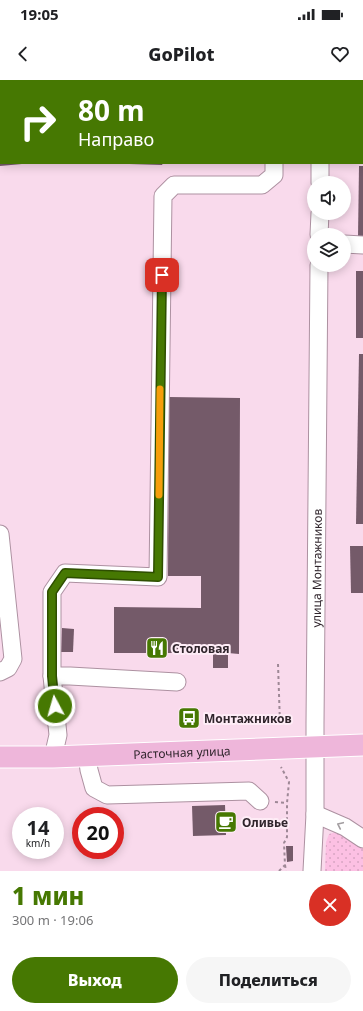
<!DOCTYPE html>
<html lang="ru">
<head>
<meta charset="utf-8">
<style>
	body { margin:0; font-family:"Noto Sans",sans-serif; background:#f6f6f6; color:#202124; height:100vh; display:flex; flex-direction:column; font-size:15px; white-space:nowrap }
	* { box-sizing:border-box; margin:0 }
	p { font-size:13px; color:#757577 }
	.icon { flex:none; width:22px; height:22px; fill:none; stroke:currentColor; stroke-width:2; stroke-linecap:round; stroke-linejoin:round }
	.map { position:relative; height:791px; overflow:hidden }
	.sheet { display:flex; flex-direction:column; background:#fff; flex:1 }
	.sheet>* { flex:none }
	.top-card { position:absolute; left:0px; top:0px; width:363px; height:84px; box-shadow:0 2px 10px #0003; background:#467802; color:#fff; overflow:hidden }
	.tools { position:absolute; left:307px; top:96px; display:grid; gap:8px }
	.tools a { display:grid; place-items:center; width:44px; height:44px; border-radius:50%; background:#fff; box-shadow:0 2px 10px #0003; font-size:20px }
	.speed { position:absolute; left:12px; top:727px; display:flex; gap:8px; font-size:20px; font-weight:700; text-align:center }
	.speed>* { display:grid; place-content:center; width:52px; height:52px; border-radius:50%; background:#fff; box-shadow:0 2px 10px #0003; line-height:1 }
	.speed small { font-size:10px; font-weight:400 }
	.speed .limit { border:6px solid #d22; background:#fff; color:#111 }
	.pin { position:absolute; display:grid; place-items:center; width:34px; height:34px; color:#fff; margin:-17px; border-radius:8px; box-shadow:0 2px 6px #0006 }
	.me { position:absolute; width:44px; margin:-22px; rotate:354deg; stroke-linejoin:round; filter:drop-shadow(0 0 3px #0008) }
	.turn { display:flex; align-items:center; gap:14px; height:84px; padding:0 12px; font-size:18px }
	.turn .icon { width:52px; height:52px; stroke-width:2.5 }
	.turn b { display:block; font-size:28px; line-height:34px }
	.round { display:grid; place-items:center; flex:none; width:42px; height:42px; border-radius:21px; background:#f6f6f6 }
	.head { display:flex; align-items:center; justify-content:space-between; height:68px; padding:0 12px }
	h1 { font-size:24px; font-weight:800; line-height:30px; color:#467802 }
	.button { display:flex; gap:8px; margin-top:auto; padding:8px 12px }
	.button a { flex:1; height:46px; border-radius:24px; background:#467802; color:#fff; font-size:16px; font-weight:800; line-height:46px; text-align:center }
	.button a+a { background:#f6f6f6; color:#202124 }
	.status { display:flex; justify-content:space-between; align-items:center; height:28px; padding:0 20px; background:#fff; direction:ltr }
	.status svg { height:11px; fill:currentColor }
	header { display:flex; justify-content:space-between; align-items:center; height:52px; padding:0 12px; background:#fff; font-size:18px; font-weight:800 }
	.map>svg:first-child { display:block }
</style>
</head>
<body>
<div class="status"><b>19:05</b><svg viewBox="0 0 49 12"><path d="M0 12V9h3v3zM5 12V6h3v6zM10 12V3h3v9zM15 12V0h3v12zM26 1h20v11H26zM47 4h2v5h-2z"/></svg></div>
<header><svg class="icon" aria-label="back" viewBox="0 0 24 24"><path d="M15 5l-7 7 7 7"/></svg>GoPilot<svg class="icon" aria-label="heart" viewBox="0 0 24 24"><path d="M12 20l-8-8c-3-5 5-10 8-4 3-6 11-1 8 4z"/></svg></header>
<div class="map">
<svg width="363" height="791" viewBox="0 0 363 791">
	<defs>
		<pattern id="green-dots" width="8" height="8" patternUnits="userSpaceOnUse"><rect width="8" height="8" fill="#fcc0e3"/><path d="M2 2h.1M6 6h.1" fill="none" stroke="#d8a5c3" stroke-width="1.8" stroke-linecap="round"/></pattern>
	</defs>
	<rect width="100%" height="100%" fill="#f9daec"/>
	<polygon fill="url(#green-dots)" points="340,751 363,764 363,791 325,791 326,762 329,754"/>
	<g fill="#745a69">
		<polygon points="0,83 22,83 22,84 0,86"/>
		<polygon points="129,83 163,83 162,85 129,84"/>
		<polygon points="359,86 363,86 363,157 358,157"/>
		<rect x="356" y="191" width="7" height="67"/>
		<polygon points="359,274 363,274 363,444 356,444"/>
		<polygon points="169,317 240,318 239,574 228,573 228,588 213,588 213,573 114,573 114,527 201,528 201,496 168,496"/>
		<polygon points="350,466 363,466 363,513 351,513"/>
		<polygon points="62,548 74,549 73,572 61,572"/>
		<polygon points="225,725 226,755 193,756 192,726"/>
		<polygon points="286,766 293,766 293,781 287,782"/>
	</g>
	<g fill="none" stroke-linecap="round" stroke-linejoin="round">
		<g stroke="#ad91a1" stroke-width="19">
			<g id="minor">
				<polyline points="274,1 274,0"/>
				<polyline points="322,1 322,0"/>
				<polyline points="362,67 363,67"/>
				<polyline points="320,103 320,83"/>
				<polyline points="319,155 320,133"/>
				<polyline points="344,164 363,165"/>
				<polyline points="0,454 13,579 8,588 0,592"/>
				<polyline points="52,596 52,512 65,493 158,497 163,116 174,105 262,105 274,95 274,83"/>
				<polyline points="87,675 89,690 94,708 107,715 249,711 260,721"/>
				<polyline points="53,677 58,655 52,596 70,596 177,602"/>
				<polyline points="315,734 345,747 363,759"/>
				<path id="s1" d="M312,791L315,734V643L319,185"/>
			</g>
		</g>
		<g stroke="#fff" stroke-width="23">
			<g id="major">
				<path id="s2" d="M0,677H53L363,665"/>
			</g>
		</g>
		<g stroke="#9e8896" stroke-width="2" stroke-dasharray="3 3" stroke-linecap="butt">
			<polyline points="278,584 280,644"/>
			<polyline points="275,722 287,723"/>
			<polyline points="285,785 286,791"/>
			<polyline points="279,791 285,785 284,763 287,757 287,723 289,702 281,687"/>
		</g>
		<use href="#minor" stroke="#fff" stroke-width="17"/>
		<use href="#major" stroke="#eeb6da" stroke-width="21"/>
	</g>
	<defs><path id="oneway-chevron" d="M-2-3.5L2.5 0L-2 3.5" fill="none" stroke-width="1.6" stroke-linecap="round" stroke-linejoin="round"/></defs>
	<use stroke="#a29da0" href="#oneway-chevron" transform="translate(340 745) rotate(-155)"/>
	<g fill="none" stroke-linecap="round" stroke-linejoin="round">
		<g stroke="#2e4e01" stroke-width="10">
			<polyline id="route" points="55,626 52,596 52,512 65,493 158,497 162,195"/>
		</g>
		<use href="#route" stroke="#467802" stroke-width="7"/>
		<polyline stroke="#f59e0b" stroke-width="7" points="159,415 160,309"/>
	</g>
	<defs>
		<g id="restaurant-square" transform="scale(1.15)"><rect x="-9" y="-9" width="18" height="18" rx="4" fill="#467802" stroke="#feecf6"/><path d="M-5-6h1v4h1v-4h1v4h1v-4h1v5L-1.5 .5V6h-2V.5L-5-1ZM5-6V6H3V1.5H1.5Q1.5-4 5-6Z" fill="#fff"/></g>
		<g id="bus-square" transform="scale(1.15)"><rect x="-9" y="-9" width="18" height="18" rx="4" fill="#467802" stroke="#feecf6"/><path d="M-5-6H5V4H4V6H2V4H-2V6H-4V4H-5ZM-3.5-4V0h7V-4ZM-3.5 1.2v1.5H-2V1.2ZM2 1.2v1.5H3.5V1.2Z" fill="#fff"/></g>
		<g id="cafe-square" transform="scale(1.15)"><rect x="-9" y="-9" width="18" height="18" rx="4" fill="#467802" stroke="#feecf6"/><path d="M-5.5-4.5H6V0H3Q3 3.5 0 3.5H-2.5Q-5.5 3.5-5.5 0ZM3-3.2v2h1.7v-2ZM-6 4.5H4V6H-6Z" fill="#fff"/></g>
	</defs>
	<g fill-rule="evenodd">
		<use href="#restaurant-square" x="157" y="568"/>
		<use href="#bus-square" x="189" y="638"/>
		<use href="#cafe-square" x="226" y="742"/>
	</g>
	<g text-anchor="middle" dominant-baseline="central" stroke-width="4" stroke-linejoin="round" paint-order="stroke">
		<g font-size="12" fill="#30252c" stroke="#feecf6">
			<text stroke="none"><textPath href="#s1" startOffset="303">улица Монтажников</textPath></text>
			<text stroke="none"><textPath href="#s2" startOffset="182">Расточная улица</textPath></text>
		</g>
		<g font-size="12" font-weight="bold" fill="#30252c" stroke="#feecf6" text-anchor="start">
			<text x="172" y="568">Столовая</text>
			<text x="204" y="638">Монтажников</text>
			<text x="242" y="742">Оливье</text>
		</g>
	</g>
</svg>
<div class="tools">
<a><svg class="icon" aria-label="sound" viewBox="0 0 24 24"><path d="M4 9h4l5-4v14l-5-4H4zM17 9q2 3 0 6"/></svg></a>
<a><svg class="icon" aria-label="layers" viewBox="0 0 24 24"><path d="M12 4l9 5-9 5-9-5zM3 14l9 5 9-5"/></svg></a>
</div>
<div class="speed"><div>14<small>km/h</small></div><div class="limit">20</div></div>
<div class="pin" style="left:162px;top:195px;background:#d93025"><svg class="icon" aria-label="arrive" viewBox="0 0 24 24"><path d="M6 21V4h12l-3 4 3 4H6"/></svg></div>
<svg class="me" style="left:55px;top:626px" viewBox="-20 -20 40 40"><circle r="17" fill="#467802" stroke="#fff" stroke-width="3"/><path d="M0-11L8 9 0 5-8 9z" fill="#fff"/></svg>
<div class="top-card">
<div class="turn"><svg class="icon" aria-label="right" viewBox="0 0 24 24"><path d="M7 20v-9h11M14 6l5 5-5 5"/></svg><div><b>80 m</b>Направо</div></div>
</div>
</div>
<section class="sheet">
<div class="head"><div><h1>1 мин</h1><p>300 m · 19:06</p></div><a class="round" style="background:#d93025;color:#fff"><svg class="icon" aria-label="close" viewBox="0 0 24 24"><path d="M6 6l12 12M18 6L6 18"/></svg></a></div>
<div class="button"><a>Выход</a><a>Поделиться</a></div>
</section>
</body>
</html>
